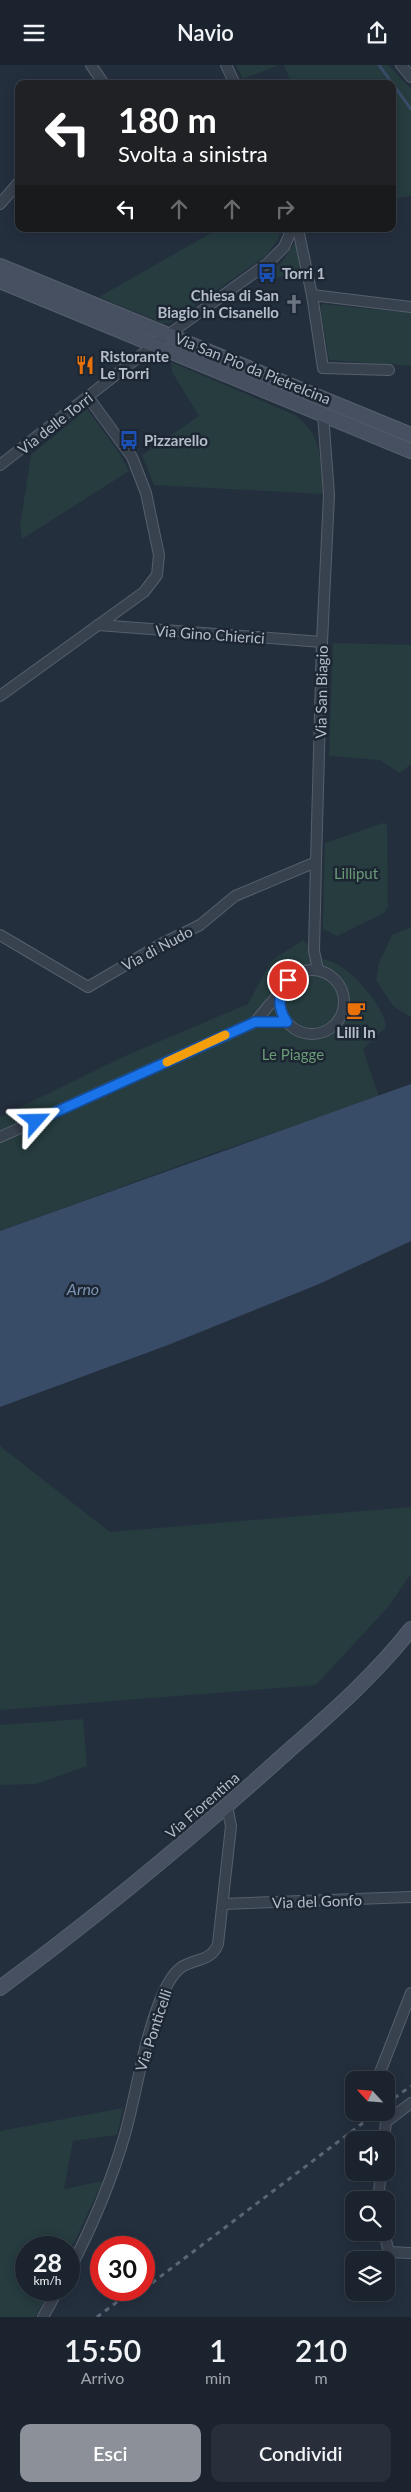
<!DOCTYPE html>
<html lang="it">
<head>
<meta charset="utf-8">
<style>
	body { margin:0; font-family:Lato,sans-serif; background:#282f3a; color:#f1f3f6; height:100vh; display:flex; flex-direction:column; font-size:19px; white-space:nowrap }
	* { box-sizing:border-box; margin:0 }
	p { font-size:16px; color:#a0a4aa }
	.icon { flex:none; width:28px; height:28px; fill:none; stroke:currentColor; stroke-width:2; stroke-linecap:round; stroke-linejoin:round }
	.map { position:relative; height:2252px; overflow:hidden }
	.sheet { display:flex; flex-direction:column; background:#1b232e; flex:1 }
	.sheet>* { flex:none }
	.guide { position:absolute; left:15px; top:15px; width:381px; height:152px; border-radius:10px; box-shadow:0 2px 12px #0003,0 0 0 1px #39404a; background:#202124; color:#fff; overflow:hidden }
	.needle { width:32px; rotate:296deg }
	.buttons { position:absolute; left:345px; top:2006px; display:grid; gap:10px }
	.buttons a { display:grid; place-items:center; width:50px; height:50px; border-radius:10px; background:#1b232e; box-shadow:0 2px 12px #0003,0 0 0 1px #39404a; font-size:25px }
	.speed { position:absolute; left:15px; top:2171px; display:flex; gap:10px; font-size:25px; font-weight:700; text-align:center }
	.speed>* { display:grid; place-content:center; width:65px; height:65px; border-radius:50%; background:#1b232e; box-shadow:0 2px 12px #0003,0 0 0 1px #39404a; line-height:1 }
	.speed small { font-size:12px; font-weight:400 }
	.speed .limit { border:8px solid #d22; background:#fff; color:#111 }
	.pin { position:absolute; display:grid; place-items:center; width:42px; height:42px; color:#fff; margin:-21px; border:2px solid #fff; border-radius:50%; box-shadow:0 1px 5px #0007 }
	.me { position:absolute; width:55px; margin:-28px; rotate:65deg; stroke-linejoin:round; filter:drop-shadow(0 0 4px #0008) }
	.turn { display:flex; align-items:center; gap:18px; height:105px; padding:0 20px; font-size:22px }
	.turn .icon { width:65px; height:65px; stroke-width:2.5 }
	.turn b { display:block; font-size:35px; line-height:42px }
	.lanes { display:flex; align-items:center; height:48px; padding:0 20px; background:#0003; justify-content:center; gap:25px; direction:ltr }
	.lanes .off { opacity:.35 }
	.eta { display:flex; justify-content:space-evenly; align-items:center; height:85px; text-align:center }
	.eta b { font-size:30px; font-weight:600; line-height:35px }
	.cta { display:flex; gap:10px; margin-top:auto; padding:10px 20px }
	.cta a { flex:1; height:58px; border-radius:10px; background:#8c9099; color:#fff; font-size:20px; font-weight:600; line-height:58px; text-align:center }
	.cta a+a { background:#282f3a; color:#f1f3f6 }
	header { display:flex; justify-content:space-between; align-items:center; height:65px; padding:0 20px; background:#1b232e; font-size:22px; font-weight:600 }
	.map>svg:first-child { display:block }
</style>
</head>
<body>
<header><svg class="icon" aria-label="menu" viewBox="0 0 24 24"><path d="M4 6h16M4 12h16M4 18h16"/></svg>Navio<svg class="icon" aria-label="share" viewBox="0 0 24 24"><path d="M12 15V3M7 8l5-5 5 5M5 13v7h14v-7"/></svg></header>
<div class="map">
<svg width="411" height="2252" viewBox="0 0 411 2252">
	<rect width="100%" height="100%" fill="#242f3e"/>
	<g fill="#263c3f">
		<polygon points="236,0 279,0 243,14"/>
		<polygon points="284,0 388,0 411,24 411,131 393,134 392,19 292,19"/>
		<polygon points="218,164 282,164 278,174 267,190 170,258 162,258 99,232"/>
		<polygon points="294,178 297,178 300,201 298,207 261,217 283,196"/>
		<polygon points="323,239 411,248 411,301 329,295 320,242"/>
		<path d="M171,297L295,350C324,371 320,397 323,429L154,420L142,390L199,351L172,307Z"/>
		<polygon points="87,344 120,389 129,406 22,474 20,461 31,390"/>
		<polygon points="333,578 411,580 411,699 400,708 380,695 329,691"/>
		<polygon points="383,758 387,760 388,842 384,848 337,871 323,864 323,853 325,778"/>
		<polygon points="411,862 411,952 393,941 376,915 379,898 392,870"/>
		<path d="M303,875C308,880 313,887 319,892C324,895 332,896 337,899C355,909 384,941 386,962L363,984L379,1032L214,1088L0,1166V1052L125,991L248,939L271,896Z"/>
		<polygon points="0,1381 110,1467 411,1442 411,1509 388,1542 316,1620 0,1645"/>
		<polygon points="83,1654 87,1701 36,1719 0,1720 0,1660"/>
		<polygon points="123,2043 117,2070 73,2076 64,2124 103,2116 69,2188 69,2182 26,2182 26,2225 50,2225 35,2252 0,2252 0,2066"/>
	</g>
	<polygon fill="#394c67" points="411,1019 411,1176 319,1219 168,1280 0,1342 0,1166"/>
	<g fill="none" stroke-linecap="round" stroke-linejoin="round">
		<polyline stroke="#394c67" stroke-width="3" points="379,0 411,44"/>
		<g stroke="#565f6c" stroke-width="12">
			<g id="street">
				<polyline points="91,0 104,19"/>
				<polyline points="226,0 235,19"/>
				<polyline points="401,0 411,12"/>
				<polyline points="0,139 19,117"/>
				<polyline points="298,164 312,230 323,303 389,305"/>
				<polyline points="312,230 411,242"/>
				<polyline points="0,400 154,280 268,198 284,182 292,164"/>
				<polyline points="98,560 322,577"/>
				<polyline points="0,631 144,527 157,510 159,490 146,428 132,392 88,332"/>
				<polyline points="0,870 88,922 163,878 200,860 235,831 316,797"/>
				<circle cx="312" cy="937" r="32"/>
				<polyline points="318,905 314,886 316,797 322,577 329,430 323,349"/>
				<polyline points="255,957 287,957"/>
				<polyline points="0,1072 255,957 281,926"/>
				<polyline points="223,1839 411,1832"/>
				<polyline points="377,2015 411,1928"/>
				<polyline points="384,2075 386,2057 411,2038"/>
				<polyline points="378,2135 381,2108"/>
				<polyline points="384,2168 389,2187 411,2188"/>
				<path d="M69,2206C93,2160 111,2118 125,2069C138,2022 144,1971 164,1926C168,1918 172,1910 179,1904C192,1893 211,1898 218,1879L231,1761L227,1741"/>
				<polyline points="43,2252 58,2225"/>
			</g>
		</g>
		<g stroke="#565f6c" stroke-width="16">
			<g id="secondary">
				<polyline points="0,201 411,370"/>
				<polyline points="0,216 411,386"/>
				<path d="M0,1923C96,1852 187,1777 276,1697C323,1655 372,1614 411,1564"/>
			</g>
		</g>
		<use href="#street" stroke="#38414e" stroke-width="10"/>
		<use href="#secondary" stroke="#465061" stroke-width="14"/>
		<g stroke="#5a6575" stroke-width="3" stroke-dasharray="5 5" stroke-linecap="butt">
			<polyline points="386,2039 411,2021"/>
			<polyline points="144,2224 376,2048"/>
			<polyline points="97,2252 133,2225"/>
		</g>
	</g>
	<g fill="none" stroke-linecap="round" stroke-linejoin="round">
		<g stroke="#114b97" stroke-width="12">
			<path id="route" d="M36,1056L255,957H287C277,943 278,928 288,915"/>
		</g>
		<use href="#route" stroke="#1a73e8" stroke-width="9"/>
		<polyline stroke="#f59e0b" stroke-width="9" points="167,997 225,970"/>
	</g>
	<defs>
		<g id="bus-bare" transform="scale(1.5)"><path d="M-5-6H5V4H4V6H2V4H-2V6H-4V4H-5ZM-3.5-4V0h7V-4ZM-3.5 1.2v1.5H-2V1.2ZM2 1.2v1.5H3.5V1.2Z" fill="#1a4fb4" stroke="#1d2633" stroke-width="2.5" paint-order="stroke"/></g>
		<g id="church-bare" transform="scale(1.5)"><path d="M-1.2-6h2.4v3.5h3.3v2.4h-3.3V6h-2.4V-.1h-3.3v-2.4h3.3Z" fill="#6b7280" stroke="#1d2633" stroke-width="2.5" paint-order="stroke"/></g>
		<g id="restaurant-bare" transform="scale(1.5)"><path d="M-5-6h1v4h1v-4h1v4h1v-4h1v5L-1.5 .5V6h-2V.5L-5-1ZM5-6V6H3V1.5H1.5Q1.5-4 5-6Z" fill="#e8710a" stroke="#1d2633" stroke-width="2.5" paint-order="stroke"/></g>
		<g id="cafe-bare" transform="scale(1.5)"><path d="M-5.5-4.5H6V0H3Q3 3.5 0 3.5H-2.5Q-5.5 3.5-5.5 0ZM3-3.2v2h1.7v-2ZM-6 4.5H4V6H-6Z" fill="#e8710a" stroke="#1d2633" stroke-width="2.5" paint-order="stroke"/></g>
	</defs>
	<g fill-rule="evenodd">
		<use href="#bus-bare" x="267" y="208"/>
		<use href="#church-bare" x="294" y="239"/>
		<use href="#restaurant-bare" x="85" y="300"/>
		<use href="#bus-bare" x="129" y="375"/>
		<use href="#cafe-bare" x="356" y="945"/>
	</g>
	<g text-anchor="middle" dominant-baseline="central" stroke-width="5" stroke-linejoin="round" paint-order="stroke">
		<g font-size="15" font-weight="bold" fill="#b4bcc9" stroke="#1d2633" text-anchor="start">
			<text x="282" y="208">Torri 1</text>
			<text x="279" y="230" text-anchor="end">Chiesa di San<tspan x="279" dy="17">Biagio in Cisanello</tspan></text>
			<text x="100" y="291">Ristorante<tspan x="100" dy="17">Le Torri</tspan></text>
			<text x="144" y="375">Pizzarello</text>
			<text x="356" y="967" text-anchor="middle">Lilli In</text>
		</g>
		<g font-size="15" fill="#b4bcc9" stroke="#1d2633">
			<text transform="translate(253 303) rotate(22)">Via San Pio da Pietrelcina</text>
			<text transform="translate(55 358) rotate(-38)">Via delle Torri</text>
			<text transform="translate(210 569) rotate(4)">Via Gino Chierici</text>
			<text transform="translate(321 627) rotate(-89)">Via San Biagio</text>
			<text transform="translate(157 883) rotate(-28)">Via di Nudo</text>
			<text transform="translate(202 1740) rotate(-41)">Via Fiorentina</text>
			<text transform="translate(317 1836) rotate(-2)">Via del Gonfo</text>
			<text transform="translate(153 1965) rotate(-72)">Via Ponticelli</text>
		</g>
		<g font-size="15" fill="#6b9a76" stroke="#1d2633">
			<text x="356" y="808">Lilliput</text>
			<text x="293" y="989">Le Piagge</text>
		</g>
		<g font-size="16" font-style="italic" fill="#7c92b1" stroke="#1d2633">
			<text x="83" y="1223">Arno</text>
		</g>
	</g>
</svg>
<div class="buttons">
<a><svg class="needle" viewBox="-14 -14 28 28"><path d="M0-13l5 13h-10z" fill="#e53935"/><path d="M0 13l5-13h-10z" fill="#a0a4aa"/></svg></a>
<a><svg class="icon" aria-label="sound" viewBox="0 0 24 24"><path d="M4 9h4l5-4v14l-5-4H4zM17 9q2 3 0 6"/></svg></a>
<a><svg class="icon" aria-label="search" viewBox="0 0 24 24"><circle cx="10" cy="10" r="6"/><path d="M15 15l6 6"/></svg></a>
<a><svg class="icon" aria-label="layers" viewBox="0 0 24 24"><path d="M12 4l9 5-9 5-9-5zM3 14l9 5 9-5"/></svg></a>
</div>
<div class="speed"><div>28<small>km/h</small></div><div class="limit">30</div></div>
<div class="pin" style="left:288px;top:915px;background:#d93025"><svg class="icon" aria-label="arrive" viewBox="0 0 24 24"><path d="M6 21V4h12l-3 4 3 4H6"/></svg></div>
<svg class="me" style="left:36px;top:1056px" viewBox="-20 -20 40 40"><path d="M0-17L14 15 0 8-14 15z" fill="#1a73e8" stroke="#fff" stroke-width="4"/></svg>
<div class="guide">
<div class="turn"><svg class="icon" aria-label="left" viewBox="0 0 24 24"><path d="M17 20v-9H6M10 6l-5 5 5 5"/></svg><div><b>180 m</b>Svolta a sinistra</div></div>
<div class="lanes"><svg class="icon" aria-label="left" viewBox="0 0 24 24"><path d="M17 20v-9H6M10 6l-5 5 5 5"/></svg><svg class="icon off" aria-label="ahead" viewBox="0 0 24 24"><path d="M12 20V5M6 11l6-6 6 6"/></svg><svg class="icon off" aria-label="ahead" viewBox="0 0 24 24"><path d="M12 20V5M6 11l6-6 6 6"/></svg><svg class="icon off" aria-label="right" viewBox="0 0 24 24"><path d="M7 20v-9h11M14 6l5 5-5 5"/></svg></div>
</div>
</div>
<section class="sheet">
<div class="eta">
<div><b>15:50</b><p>Arrivo</p></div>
<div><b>1</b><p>min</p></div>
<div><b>210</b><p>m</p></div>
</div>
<div class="cta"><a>Esci</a><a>Condividi</a></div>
</section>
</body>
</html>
